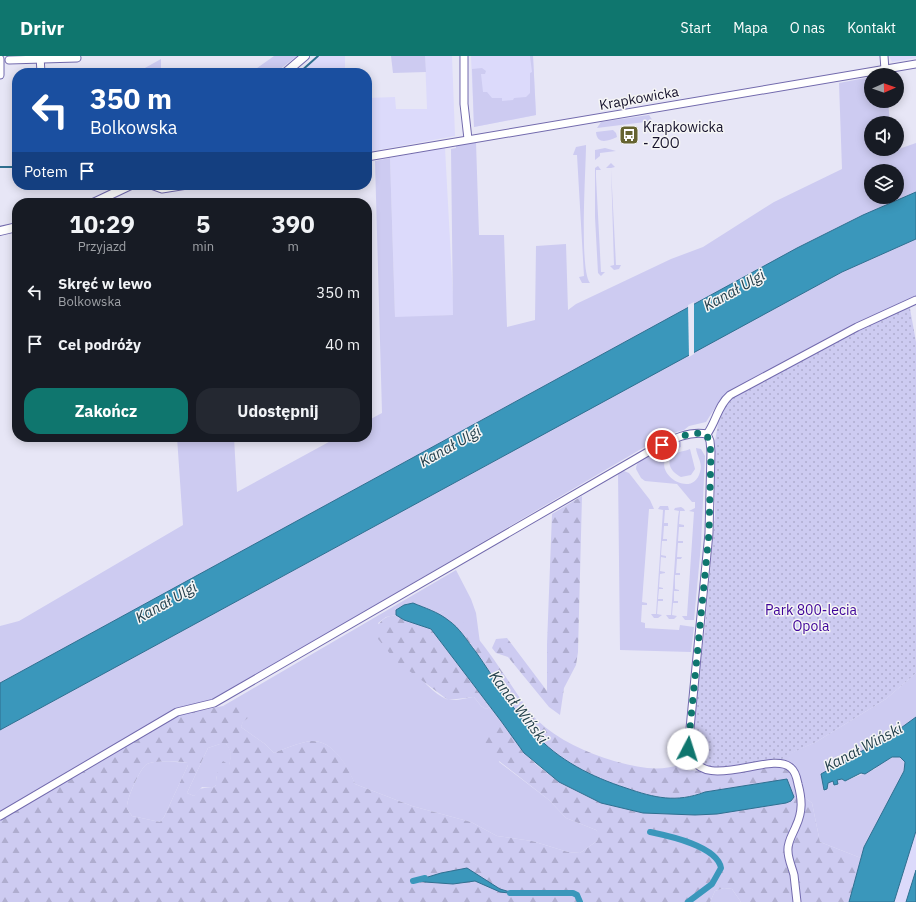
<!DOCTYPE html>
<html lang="pl">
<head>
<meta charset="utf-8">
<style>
	body { margin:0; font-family:"IBM Plex Sans",sans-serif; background:#242831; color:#f1f3f6; height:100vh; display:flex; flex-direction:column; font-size:15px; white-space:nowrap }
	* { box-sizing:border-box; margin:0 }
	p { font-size:13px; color:#9ea1a6 }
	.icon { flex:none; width:22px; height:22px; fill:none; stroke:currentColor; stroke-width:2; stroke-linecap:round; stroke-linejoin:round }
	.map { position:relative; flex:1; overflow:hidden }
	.panel { position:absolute; left:12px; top:142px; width:360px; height:244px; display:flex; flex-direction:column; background:#171b24; border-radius:16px; box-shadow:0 2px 10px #0003 }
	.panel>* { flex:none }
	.banner { position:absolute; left:12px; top:12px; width:360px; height:122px; border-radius:16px; box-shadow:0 2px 10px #0003; background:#1a4fa0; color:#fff; overflow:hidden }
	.needle { width:26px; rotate:88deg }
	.tools { position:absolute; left:864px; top:12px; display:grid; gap:8px }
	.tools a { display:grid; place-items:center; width:40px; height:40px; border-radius:50%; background:#171b24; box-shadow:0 2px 10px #0003; font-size:20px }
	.pin { position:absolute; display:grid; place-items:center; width:34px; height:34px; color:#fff; margin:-17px; border:2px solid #fff; border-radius:50%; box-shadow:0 1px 4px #0007 }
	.me { position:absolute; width:44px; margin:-22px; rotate:5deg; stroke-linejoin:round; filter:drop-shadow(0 0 3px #0008) }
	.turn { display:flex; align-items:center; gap:14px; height:84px; padding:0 12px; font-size:18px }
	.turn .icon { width:52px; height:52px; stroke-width:2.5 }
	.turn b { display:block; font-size:28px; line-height:34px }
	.then { display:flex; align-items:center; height:38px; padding:0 12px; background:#0003; gap:8px; font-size:15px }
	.eta { display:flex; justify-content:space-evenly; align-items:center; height:68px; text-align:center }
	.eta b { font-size:24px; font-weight:700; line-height:28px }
	.action { display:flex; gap:8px; margin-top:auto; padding:8px 12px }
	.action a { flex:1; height:46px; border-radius:16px; background:#0f766e; color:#fff; font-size:16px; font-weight:700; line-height:46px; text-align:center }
	.action a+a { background:#242831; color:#f1f3f6 }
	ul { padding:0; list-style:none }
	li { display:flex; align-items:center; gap:12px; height:52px; padding:0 12px }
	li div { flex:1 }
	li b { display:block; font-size:15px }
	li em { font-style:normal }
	header { display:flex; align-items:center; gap:24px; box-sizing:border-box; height:56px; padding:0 20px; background:#0f766e; color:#fff }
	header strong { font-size:19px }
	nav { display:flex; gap:22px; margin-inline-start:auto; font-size:14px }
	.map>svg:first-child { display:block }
</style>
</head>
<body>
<header>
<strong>Drivr</strong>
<nav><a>Start</a><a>Mapa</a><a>O nas</a><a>Kontakt</a></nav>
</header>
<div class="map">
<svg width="916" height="846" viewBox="0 0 916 846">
	<defs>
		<pattern id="forest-firs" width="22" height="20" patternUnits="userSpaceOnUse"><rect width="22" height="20" fill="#cdcbf1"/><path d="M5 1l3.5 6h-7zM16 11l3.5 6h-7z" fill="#afadcf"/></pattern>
		<pattern id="park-dots" width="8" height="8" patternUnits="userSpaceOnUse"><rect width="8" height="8" fill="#cdcbf1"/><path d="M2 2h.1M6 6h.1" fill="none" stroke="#afadcf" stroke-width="1.8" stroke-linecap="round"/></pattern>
	</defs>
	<rect width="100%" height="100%" fill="#e7e6f6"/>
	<g fill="#dcdafb">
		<polygon points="320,0 345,0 345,17 300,17"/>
		<polygon points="425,0 452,0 455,80 367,96 367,42 395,41 396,53 427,53"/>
		<polygon points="471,0 533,0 536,59 474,71"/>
		<polygon points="889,0 916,0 916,2 892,6"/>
		<polygon points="445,92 454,259 395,262 390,102"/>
		<polygon points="916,775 916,814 906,846 894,846"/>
	</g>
	<g fill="#cdcbf1" fill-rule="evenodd">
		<polygon points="274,0 297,0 275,17 250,17"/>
		<polygon points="391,0 425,0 426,16 393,17"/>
		<polygon points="530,0 533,0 536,59 474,71 472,13 482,12 486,15 485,18 481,18 483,36 487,36 492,42 502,42 502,45 513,44 514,42 526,41 530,37 530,17 532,16"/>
		<polygon points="161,3 161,17 136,17"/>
		<path d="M871,21V45H888L890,67H871V93H892L893,95L916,87V136L863,159L797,192L0,627V570L19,565L183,469L177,381H234L237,436L338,381H367V365L382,357L375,105L390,102L395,261L453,259L451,93L456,92V88L476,86L479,179H504L507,271L535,264L536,190L566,188L568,254L576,248L671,203L703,191L774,146L842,113L839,27ZM871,115H897V141H871Z"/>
		<polygon points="649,59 653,65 597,72 601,66"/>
		<path d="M613,74L616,77L617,81C608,85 597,89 596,76Z"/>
		<path d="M586,89C586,112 579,214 590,227H582L579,221L584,220L577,99H573L576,91Z"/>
		<polygon points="605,92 616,95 600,97 600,100 595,104 595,94"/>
		<polygon points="611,107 615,111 611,112 616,209 621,209 619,213 614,214 610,210 614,209 611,112 606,112"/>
		<polygon points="598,110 601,114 596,114 596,121 601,216 605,216 601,220 598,217 595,161 595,112"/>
		<polygon points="916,183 916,244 725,343 720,344 706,366 689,370 684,374 665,379 210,646 0,760 0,674 842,216"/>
		<path d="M677,385L681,386V391C637,408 692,448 700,416C703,407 697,401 696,392L701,393L705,400L701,489L694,564H685L682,560H687L694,456L689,455L695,452V446H692L677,428L645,425L641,422L636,413C637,397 664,391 677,385Z"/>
		<path d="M690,393L695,413L691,419L681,421C671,416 663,404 677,397C681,395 686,395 690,393Z"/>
		<polygon points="624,415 629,417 650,444 654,453 649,453 642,546 647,547 647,549 642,549 641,566 645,567 645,572 679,574 680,569 694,571 691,596 620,594 618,416"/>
		<polygon points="660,450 668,450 669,454 665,454 664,467 668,467 668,470 664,470 663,483 667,483 667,485 662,485 661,499 666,500 666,502 661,501 660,515 665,516 665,517 660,518 659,531 663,532 663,533 659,533 658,543 663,543 663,545 658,545 657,558 662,559 658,562 654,562 651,558 656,558 663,454 658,453"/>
		<polygon points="681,451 684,453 685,455 680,455 679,468 684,469 684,471 679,471 678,485 683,485 683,487 678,487 677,501 682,501 681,503 677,503 676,517 680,517 680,519 675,519 675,533 679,534 679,535 674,535 674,545 678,545 678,547 673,547 672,559 677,560 674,563 669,563 666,559 671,559 678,461 679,455 674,454 675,452"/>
		<path d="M456,514L471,543L476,557L480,587L472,576L443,555L438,558L425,552L397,554L396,559L386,561L378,567C395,588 422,632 446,643C454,646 466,642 474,641L481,650L486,653L490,651L501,665H495L499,706L549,744L566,762L596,774L600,779L597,785L580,797L568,796L532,785L497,780L471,766L412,750L355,728C348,712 334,685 313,685C304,685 283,693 274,697L265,688L241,671L243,665L248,662L223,650Z"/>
		<polygon points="916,617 916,661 894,677 821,718 824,734 827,733 828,727 833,725 834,729 838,728 837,724 842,723 845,725 875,713 878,709 893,701 900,701 905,706 904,715 868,783 861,802 820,786 812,747 801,739 779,706 786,699 816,686 886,643"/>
		<path d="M220,688H226C233,695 231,701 229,710L223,706L216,722V729L212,732L202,731L194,740L187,737L208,692Z"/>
		<path d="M188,706V709L164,761L160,766L132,760C131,758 128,755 127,752C126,744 140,712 147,708C158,703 175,707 188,706Z"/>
		<polygon points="724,832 732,833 741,846 710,846 715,835"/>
	</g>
	<g fill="url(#forest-firs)" fill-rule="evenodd">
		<polygon points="582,440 578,596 576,609 564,632 560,659 549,651 508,601 496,597 492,592 496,583 507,582 547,635 547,588 552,458"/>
		<path d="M443,555C476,562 513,639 537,664C558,684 587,697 614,705C636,711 658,716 679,709L687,714L702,715L779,706L791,711L801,739L812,747L820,786L861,802L849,846H741L732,833L724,832L715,835L710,846H0V760L162,664L194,653L203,654L223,650L229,651L247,647L250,656L248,662L243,666L241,671L265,688L274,697C283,693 304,685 313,685C334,685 349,712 355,728L412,750L471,766L497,780L532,785L568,796L580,797L597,785L599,779L596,774L566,762L549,744L490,698L485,689L486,674L495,665H501L524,697L538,710L559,726L601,747L643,757L717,758L736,732C726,733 715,734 706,736C696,738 687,742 676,742C635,743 578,717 546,690C528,675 515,653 502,634C484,607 466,575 438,558ZM220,688H226C232,695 231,701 229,709L223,705C217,711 216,721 216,729L212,732C201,732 200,731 194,740L187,737L208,692ZM188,706V709L164,761L160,766L132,760C131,758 128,755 127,752C126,744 140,712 147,708C156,704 177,706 188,706Z"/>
		<path d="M396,559L404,564L431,573L490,651L486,653L481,650L474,641L448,644L396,605L374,578C378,567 383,560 396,559Z"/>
	</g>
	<polygon fill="url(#park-dots)" points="909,247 916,286 916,617 886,643 816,686 787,699 779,706 719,715 704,710 696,701 692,692 691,681 705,571 715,459 715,385 718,368 725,350 725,343"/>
	<g fill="#3a97bb" stroke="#2f6f90">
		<polygon points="916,136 916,183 842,216 0,674 0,627 797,192 863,159"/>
		<path d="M413,547C425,552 438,556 448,564C460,572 467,585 476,596C495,623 512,653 534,677C558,704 592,721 626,732C655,742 676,747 705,736L787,723L794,741L791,745L786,747L717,758L695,759L643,757L601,747L559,726L524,697L501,665L431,573L404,564L396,559V554L404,549Z"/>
		<polygon points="916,661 916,775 894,846 849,846 864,791 904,715 905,706 900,701 892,701 865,718 861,717 845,725 842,723 837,724 838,728 834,729 833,725 828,727 827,733 824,734 821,718 894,677"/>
		<polygon points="467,812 500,833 517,838 500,836 475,825 453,828 425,826 418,824 441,817"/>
		<polygon points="916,814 916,846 906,846"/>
	</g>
	<polygon fill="#e7e6f6" points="694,246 694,298 689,301 688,249"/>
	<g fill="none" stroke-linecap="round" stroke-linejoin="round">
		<g stroke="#2f6f90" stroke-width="2">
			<polyline points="299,17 318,0"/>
			<polyline points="0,111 17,111"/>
		</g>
		<g stroke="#3a97bb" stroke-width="6">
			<path d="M650,776C669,780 717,790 721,812L712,828L688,846"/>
			<polyline points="413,825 425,822"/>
			<polyline points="510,837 573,837 577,839 580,846"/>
		</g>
		<g stroke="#726aad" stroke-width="9">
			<g id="minor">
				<polyline points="40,0 41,17"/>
				<polyline points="464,0 464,48 468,83"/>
				<polyline points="884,0 885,14"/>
				<polyline points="0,3 0,19"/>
				<polyline points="9,4 77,2"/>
				<polyline points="367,101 916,8"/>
				<polyline points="151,129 162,133 187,129"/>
				<path d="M707,378C716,366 718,349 730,339L857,271L916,244"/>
				<path d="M0,760L177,656L214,647L653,393C669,385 688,374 707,378L710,385L711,396L709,477L688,693C700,741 771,693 791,712C796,716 797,723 798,728C802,743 803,755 796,770C793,778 787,786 788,795C788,803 792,811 794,819C795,828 796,837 797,846"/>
			</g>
		</g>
		<g stroke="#726aad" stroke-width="10">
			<g id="major">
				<polyline points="285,17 305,0"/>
				<polyline points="93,147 131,129"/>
				<polyline points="0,175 17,171"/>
			</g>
		</g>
		<use href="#minor" stroke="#fff" stroke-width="7"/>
		<use href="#major" stroke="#fff" stroke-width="8"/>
	</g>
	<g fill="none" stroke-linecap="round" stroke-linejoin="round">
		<path stroke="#0f766e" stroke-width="7" stroke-dasharray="0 12.6" d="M662,389C675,382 692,375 707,378L711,396L709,477L688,693"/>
	</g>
	<defs>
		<g id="bus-square" transform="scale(1)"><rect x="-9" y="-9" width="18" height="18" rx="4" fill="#666431" stroke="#f5f5f5"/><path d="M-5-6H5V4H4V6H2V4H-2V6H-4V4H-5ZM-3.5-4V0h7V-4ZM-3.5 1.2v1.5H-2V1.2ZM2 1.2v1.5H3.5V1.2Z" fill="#fff"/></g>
	</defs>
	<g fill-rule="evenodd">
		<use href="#bus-square" x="629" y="79"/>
	</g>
	<g text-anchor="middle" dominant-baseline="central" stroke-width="3" stroke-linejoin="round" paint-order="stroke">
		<g font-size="14" fill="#15112b" stroke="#f5f5f5">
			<text transform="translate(639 42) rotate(-10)">Krapkowicka</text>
		</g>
		<g font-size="14" fill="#15112b" stroke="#f5f5f5" text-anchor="start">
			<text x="643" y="71">Krapkowicka<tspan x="643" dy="16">- ZOO</tspan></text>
		</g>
		<g font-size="14" fill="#3e0399" stroke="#f5f5f5">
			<text x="811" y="554">Park 800-lecia<tspan x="811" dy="16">Opola</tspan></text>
		</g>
		<g font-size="15" font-style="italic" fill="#233f4b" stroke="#f5f5f5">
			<text transform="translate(734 234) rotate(-29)">Kanał Ulgi</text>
			<text transform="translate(450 390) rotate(-29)">Kanał Ulgi</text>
			<text transform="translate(166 546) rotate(-29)">Kanał Ulgi</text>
			<text transform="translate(519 651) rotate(53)">Kanał Wiński</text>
			<text transform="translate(863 691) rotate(-28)">Kanał Wiński</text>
		</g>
	</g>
</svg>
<div class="tools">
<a><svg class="needle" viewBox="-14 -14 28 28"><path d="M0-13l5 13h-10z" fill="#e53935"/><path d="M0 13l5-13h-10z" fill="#9ea1a6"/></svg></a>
<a><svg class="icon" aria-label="sound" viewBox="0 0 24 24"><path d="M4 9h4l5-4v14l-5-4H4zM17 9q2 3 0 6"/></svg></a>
<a><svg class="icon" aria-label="layers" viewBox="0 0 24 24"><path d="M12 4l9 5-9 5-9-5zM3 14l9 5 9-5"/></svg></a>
</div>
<div class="pin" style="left:662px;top:389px;background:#d93025"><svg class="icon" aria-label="arrive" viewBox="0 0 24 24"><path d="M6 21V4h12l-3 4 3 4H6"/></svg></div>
<svg class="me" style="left:688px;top:693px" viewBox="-20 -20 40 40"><circle r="19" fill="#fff"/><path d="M0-13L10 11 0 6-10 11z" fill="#0f766e"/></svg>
<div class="banner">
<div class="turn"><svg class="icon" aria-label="left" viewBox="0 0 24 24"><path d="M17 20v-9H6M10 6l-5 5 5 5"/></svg><div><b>350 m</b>Bolkowska</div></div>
<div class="then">Potem<svg class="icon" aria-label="arrive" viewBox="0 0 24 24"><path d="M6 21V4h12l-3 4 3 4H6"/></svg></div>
</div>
<section class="panel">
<div class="eta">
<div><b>10:29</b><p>Przyjazd</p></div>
<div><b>5</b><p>min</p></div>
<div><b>390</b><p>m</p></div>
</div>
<ul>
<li><svg class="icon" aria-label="left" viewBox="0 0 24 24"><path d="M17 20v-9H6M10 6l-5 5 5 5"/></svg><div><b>Skręć w lewo</b><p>Bolkowska</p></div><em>350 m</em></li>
<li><svg class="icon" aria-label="arrive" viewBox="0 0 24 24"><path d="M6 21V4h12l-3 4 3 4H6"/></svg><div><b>Cel podróży</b></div><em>40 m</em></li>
</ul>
<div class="action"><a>Zakończ</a><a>Udostępnij</a></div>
</section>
</div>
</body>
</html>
